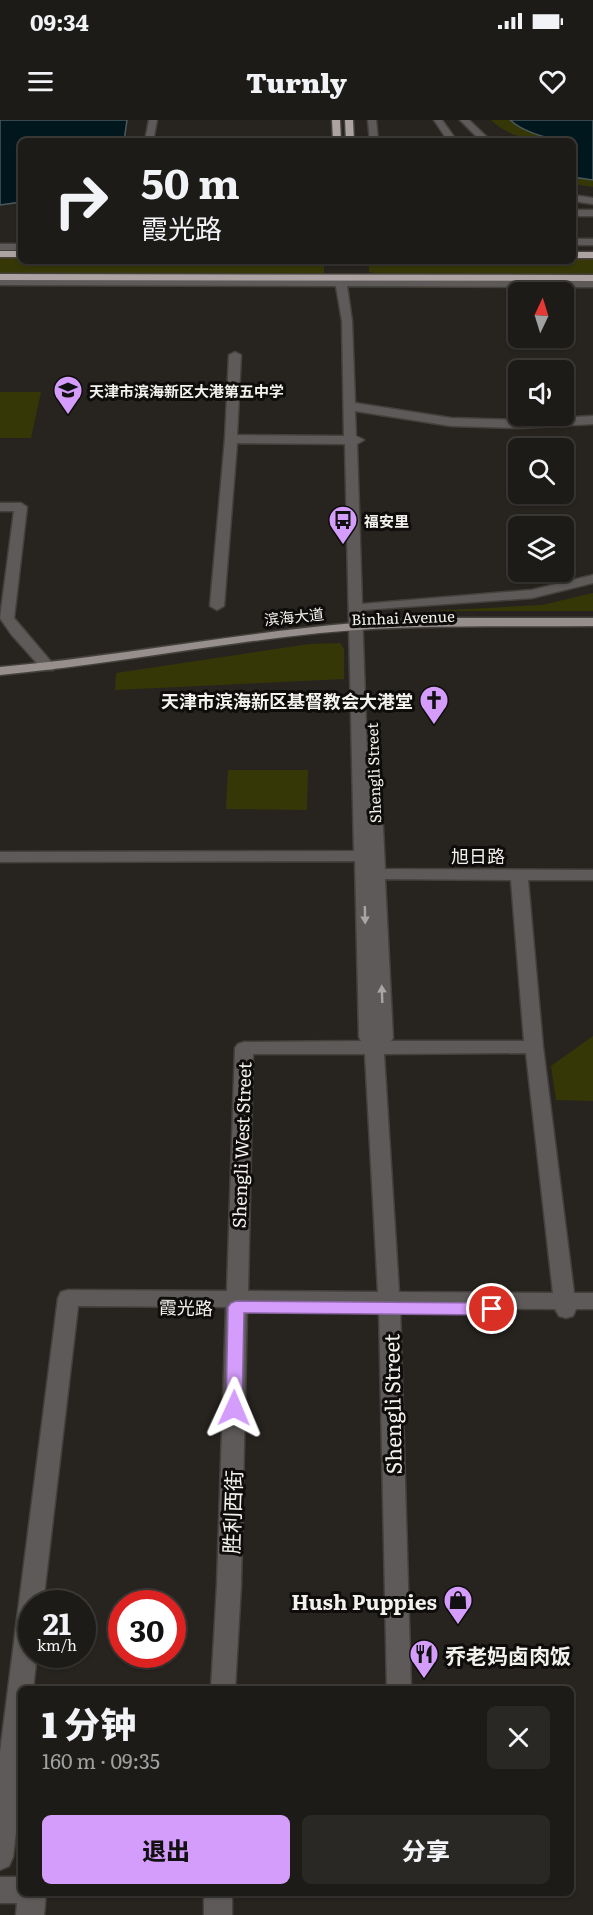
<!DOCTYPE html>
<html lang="zh">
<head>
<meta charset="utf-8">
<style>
	body { margin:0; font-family:Literata,"Noto Sans SC",serif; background:#2a2824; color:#f1f3f6; height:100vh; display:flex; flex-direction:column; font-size:22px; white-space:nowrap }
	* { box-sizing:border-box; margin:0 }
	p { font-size:20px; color:#a0a1a1 }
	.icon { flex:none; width:33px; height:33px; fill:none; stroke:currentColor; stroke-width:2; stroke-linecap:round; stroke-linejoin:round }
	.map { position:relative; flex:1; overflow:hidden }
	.panel { position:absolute; left:18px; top:1566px; width:556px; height:210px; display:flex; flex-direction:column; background:#1d1b17; border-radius:9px; box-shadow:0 2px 4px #0004,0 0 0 2px #3b3936 }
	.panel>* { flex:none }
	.guide { position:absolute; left:18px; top:18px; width:558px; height:126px; border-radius:9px; box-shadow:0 2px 4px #0004,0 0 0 2px #3b3936; background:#1d1b17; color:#f1f3f6; overflow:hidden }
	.needle { width:39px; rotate:4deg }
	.buttons { position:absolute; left:508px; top:162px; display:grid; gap:12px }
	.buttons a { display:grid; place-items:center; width:66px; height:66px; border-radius:9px; background:#1d1b17; box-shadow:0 2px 4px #0004,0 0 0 2px #3b3936; font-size:30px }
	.speed { position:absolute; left:18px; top:1470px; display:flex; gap:12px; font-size:30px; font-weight:700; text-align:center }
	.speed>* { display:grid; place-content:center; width:78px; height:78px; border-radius:50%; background:#1d1b17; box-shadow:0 2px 4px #0004,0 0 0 2px #3b3936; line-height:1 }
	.speed small { font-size:15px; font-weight:400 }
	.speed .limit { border:9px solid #d22; background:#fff; color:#111 }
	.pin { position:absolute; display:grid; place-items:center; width:51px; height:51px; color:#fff; margin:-26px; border:3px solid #fff; border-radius:50%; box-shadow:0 2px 6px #0007 }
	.me { position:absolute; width:66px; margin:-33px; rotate:1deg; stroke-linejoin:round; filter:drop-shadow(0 0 4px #0008) }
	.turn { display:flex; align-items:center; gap:21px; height:126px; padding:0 24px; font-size:27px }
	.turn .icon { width:78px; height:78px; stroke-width:2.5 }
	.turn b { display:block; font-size:42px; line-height:51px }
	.round { display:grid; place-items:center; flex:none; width:63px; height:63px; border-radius:9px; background:#2a2824 }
	.headline { display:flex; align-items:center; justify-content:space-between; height:102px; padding:0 24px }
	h1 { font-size:36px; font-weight:800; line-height:45px }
	.button { display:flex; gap:12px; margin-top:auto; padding:12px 24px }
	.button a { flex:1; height:69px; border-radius:9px; background:#d49cfb; color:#111; font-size:24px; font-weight:800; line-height:69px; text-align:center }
	.button a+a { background:#2a2824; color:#f1f3f6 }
	.status { display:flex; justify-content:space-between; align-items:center; height:42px; padding:0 30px; background:#1d1b17; direction:ltr }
	.status svg { height:16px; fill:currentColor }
	header { display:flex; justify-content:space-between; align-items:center; height:78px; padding:0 24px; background:#1d1b17; font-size:27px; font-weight:800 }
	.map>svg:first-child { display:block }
</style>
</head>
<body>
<div class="status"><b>09:34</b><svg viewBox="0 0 49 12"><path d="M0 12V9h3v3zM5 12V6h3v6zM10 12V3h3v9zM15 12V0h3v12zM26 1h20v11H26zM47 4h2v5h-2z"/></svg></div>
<header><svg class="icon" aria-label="menu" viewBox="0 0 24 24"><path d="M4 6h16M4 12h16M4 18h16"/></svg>Turnly<svg class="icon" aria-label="heart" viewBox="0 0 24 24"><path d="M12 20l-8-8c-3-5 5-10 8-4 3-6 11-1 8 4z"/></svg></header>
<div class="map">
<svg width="593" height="1795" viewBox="0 0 593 1795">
	<rect width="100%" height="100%" fill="#27241f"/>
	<g fill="#363707">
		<path d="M491,0H593V67L573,64V21C544,21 514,22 491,0Z"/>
		<polygon points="0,137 21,137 21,141 324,141 324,153 0,154"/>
		<polygon points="573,138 593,138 593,154 377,154 369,152 369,141 573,141"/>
		<polygon points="0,272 41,272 31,318 0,318"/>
		<polygon points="593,473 593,491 431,491 542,485"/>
		<polygon points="340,523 344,529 344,559 115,570 116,553 309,524"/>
		<polygon points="228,650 308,650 307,690 226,689"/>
		<polygon points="593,916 593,981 556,980 551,946"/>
	</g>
	<g fill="#00171d" stroke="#49585c" stroke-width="1.5">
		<polygon points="0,0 127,0 124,21 21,21 21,82 0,85"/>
		<path d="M510,0H593V60L573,57V21C554,21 524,13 510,0Z"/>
	</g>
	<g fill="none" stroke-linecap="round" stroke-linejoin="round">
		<g stroke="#44413c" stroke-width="3">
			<g id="minor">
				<polygon points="149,0 157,0 153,21 145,21"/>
				<polygon points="368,0 376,0 378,21 370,21"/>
				<polygon points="434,0 442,0 457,21 448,21"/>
				<polygon points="460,0 469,0 491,21 481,21"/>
				<polygon points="573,75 593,78 593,84 573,81"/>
				<rect x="573" y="90" width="20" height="6"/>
				<rect x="573" y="119" width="20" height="6"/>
				<rect x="0" y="124" width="21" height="6"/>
				<path d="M340,155L344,156L346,160L593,161V167L347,166L352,201L355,283L451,298L519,300L593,296V304L519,308L451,306L355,291L356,316L364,320L357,324L362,484L532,470L593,455V463L532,478L362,490L368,663L379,664L381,667L385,749L593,750V760H528L543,927L574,1173H593V1189H576L573,1196L566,1198L559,1196L555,1189L400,1188L411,1569H387L379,1188L247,1187L241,1465L235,1569H211L217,1465L226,1187L78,1186L43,1484H32V1534H37L33,1569H21V1671L13,1737L9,1746L0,1750V1632L58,1178L61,1172L68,1170L227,1171L235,928L238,924L244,922L361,921L359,917L355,741L0,742V732L354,731L345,324L237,323L224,486L217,490L210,486L225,319L229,235L235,232L241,235L237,315L344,316L342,201L336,166L0,165V159L335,160L336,156ZM385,759L511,760L524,921H391L393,918ZM526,933L553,1173L399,1172L384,934ZM253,934H365L378,1172L248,1171Z"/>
				<polygon points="0,383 21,383 27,387 14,498 53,544 55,547 53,550 43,550 11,514 0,498 14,391 0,391"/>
				<polygon points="0,1757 21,1757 21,1773 46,1773 44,1795 16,1795 17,1783 0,1783"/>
				<rect x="204" y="1773" width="28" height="22"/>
			</g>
		</g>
		<g stroke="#44413c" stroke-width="3">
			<path id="major" d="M451,498H593V506C502,507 411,504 320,513C213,524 107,545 0,555V547C151,533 299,500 451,498Z"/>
		</g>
		<g stroke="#44413c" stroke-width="3">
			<g id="highway">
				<polygon points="332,0 340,0 341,21 333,21"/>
				<polygon points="345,0 353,0 354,21 346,21"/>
				<rect x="0" y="131" width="21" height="6"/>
				<rect x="573" y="132" width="20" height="6"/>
				<polygon points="0,154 593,155 593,161 0,160"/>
			</g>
		</g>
		<use href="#minor" fill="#5d5a59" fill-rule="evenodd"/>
		<use href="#major" fill="#968f8d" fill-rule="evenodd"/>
		<use href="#highway" fill="#aca3a2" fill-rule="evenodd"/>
	</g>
	<defs><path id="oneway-solid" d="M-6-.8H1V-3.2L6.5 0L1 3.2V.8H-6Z" transform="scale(1.5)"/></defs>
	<g fill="#a8a6a4">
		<use href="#oneway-solid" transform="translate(365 795) rotate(89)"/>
		<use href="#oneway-solid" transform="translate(382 874) rotate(-92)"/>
	</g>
	<polygon fill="#d49cfb" stroke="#8a65a3" stroke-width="1.5" points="236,1181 492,1183 498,1185 500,1189 498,1194 492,1195 244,1193 242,1288 240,1292 234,1294 228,1292 226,1288 228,1187 231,1183"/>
	<defs>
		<g id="school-pin" transform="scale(1.5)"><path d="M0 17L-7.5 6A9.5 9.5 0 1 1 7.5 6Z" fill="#d49cfb" stroke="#0f0d0b"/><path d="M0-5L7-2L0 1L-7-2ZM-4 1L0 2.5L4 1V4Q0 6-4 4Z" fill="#111"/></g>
		<g id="bus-pin" transform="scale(1.5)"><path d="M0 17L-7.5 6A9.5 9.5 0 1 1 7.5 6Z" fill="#d49cfb" stroke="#0f0d0b"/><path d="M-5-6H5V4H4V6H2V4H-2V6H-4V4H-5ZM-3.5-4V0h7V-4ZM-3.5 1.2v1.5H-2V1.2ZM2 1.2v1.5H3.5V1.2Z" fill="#111"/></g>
		<g id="church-pin" transform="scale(1.5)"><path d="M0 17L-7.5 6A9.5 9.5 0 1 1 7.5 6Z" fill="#d49cfb" stroke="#0f0d0b"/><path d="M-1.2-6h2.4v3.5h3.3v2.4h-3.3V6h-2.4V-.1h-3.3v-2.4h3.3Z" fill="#111"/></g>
		<g id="shop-pin" transform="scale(1.5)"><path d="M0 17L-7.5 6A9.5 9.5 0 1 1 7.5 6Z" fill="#d49cfb" stroke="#0f0d0b"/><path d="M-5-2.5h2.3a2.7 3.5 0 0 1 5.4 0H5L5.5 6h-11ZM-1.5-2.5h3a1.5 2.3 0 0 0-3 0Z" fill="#111"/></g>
		<g id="restaurant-pin" transform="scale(1.5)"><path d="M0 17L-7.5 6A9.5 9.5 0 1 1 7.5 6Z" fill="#d49cfb" stroke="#0f0d0b"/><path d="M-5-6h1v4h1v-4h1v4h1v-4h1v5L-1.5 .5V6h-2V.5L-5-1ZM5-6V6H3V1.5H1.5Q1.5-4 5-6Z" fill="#111"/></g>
	</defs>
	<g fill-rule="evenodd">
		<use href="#school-pin" x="68" y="270"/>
		<use href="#bus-pin" x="343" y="400"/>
		<use href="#church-pin" x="434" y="580"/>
		<use href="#shop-pin" x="458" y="1480"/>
		<use href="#restaurant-pin" x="424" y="1534"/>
	</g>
	<g text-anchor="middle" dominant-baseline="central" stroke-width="6" stroke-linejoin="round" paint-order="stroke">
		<g font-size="15" font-weight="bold" fill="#f3f1ee" stroke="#0f0d0b" text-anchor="start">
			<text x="89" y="270">天津市滨海新区大港第五中学</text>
			<text x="364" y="400">福安里</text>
		</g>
		<g font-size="15" fill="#f3f1ee" stroke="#0f0d0b">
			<text transform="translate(294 496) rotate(-6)">滨海大道</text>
			<text transform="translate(403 497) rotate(-2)">Binhai Avenue</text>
			<text transform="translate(373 653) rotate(-92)">Shengli Street</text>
		</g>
		<g font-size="18" font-weight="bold" fill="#f3f1ee" stroke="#0f0d0b" text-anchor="end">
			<text x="413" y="580">天津市滨海新区基督教会大港堂</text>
		</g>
		<g font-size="18" fill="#f3f1ee" stroke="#0f0d0b">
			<text x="478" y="735">旭日路</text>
			<text transform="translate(241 1025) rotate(-88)">Shengli West Street</text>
			<text transform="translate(186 1187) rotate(1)">霞光路</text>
		</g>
		<g font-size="21" fill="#f3f1ee" stroke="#0f0d0b">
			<text transform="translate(391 1284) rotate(-91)">Shengli Street</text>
			<text transform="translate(231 1392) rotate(-88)">胜利西街</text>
		</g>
		<g font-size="21" font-weight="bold" fill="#f3f1ee" stroke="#0f0d0b" text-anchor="end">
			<text x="437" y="1480">Hush Puppies</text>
			<text x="445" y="1534" text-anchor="start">乔老妈卤肉饭</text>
		</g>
	</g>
</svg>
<div class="buttons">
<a><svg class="needle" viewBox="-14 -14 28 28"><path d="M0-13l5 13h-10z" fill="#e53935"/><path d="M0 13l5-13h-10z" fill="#a0a1a1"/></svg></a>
<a><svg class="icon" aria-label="sound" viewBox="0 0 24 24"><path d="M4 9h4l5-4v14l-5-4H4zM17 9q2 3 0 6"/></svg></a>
<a><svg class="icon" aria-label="search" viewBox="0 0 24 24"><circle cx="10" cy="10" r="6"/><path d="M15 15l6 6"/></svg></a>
<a><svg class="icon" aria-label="layers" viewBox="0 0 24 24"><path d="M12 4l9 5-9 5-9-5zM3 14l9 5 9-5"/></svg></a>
</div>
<div class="speed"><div>21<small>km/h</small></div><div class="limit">30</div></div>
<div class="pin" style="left:492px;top:1189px;background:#d93025"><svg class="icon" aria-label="arrive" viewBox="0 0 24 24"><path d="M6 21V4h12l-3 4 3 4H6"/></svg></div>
<svg class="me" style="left:234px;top:1288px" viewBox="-20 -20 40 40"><path d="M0-17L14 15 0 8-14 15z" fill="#d49cfb" stroke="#fff" stroke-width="4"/></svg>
<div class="guide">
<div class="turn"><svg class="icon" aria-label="right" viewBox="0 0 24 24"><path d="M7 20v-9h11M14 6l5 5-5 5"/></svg><div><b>50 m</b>霞光路</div></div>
</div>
<section class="panel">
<div class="headline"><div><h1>1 分钟</h1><p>160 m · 09:35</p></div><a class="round"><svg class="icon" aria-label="close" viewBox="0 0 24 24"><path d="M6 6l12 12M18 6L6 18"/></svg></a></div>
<div class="button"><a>退出</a><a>分享</a></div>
</section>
</div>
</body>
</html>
